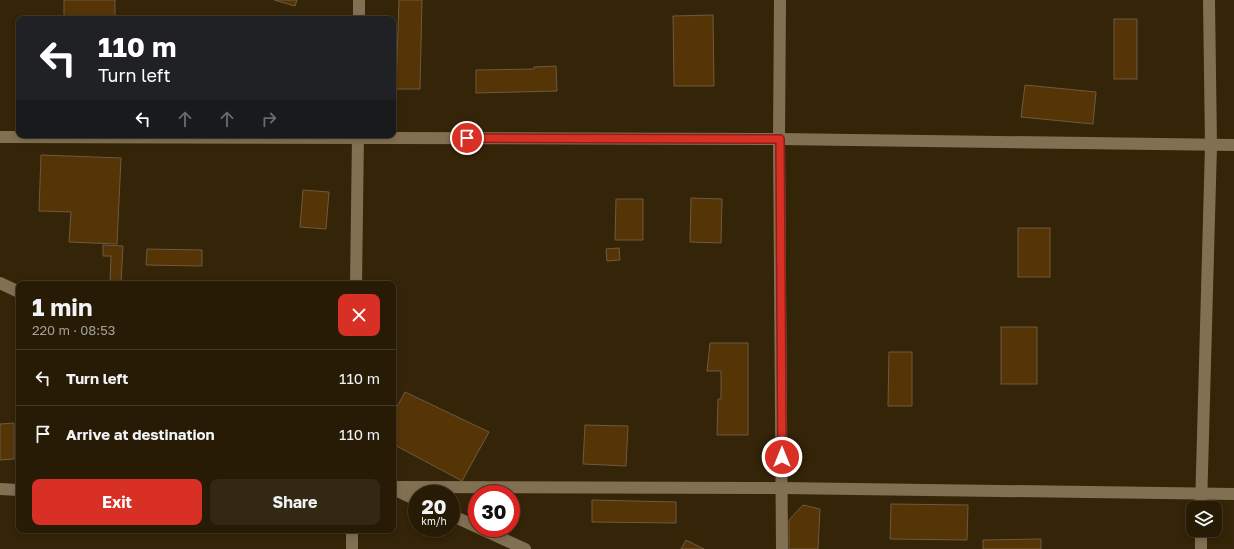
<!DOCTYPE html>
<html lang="en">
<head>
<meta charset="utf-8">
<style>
	body { margin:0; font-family:"Golos Text",sans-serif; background:#332814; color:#f1f3f6; height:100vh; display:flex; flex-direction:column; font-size:15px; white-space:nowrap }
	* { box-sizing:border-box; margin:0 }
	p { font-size:13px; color:#a4a19b }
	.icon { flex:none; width:22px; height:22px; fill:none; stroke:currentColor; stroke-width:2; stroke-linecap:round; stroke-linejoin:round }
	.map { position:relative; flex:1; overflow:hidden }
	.drawer { position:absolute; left:16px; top:281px; width:380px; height:252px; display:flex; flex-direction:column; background:#271b06; border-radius:8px; box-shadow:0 2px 6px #0003,0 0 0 1px #433928 }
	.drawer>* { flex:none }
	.banner { position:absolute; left:16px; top:16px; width:380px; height:122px; border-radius:8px; box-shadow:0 2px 6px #0003,0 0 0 1px #433928; background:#202124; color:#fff; overflow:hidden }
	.controls { position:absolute; left:1186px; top:501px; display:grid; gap:8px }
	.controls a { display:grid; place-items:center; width:36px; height:36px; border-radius:8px; background:#271b06; box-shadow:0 2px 6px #0003,0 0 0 1px #433928; font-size:20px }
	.speed { position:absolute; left:408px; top:485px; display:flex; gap:8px; font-size:20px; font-weight:700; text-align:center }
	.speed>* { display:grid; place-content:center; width:52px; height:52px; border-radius:50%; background:#271b06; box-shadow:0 2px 6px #0003,0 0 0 1px #433928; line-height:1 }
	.speed small { font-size:10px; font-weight:400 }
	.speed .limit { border:6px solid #d22; background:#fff; color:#111 }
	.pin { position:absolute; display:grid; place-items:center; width:34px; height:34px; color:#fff; margin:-17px; border:2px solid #fff; border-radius:50%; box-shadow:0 1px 4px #0007 }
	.me { position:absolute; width:44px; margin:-22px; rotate:0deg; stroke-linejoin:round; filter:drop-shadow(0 0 3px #0008) }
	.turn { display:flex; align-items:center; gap:14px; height:84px; padding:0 16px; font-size:18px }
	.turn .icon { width:52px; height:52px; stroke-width:2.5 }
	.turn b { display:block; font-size:28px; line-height:34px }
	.lanes { display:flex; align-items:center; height:38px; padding:0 16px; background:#0003; justify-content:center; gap:20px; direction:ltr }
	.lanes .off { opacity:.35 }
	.round { display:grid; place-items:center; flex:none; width:42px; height:42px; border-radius:8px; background:#332814 }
	.summary { display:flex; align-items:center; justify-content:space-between; height:68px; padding:0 16px }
	h1 { font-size:24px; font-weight:700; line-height:30px }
	.cta { display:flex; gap:8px; margin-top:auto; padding:8px 16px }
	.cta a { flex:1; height:46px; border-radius:8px; background:#d93025; color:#fff; font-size:16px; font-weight:700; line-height:46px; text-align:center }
	.cta a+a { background:#332814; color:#f1f3f6 }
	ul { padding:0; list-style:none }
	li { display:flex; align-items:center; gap:12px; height:56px; padding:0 16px; border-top:1px solid #433928 }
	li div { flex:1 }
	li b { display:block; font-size:15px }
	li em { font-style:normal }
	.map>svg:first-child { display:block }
</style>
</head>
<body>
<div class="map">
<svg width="1234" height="549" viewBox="0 0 1234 549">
	<rect width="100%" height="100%" fill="#342408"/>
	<g fill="#553506" stroke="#705940">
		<rect x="64" y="0" width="51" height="19"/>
		<polygon points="274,0 297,0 295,6"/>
		<polygon points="399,0 422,0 420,89 396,89"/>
		<polygon points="713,15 714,86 674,86 673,16"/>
		<rect x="1114" y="19" width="23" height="60"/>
		<polygon points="556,66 557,91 476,93 476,70 534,69 534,67"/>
		<polygon points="1025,85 1096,92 1093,124 1021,117"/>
		<polygon points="41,155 121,158 117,244 69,242 71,212 39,211"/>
		<polygon points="303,190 329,192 326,229 300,227"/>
		<polygon points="691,198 722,199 721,243 690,242"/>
		<polygon points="616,199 643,199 643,240 615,240"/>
		<rect x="1018" y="228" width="32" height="49"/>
		<polygon points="103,245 123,246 121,283 110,283 111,256 103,256"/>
		<polygon points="619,248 620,260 607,261 606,249"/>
		<polygon points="147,249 202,250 202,266 146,265"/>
		<rect x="1001" y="327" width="36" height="57"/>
		<polygon points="710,343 748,343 748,435 717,435 718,399 721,399 721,371 707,371"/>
		<polygon points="889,352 912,352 912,406 888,406"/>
		<polygon points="405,392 489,432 462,481 393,444 393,414"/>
		<polygon points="14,423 14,459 0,460 0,424"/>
		<polygon points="585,425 628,426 626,466 583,464"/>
		<polygon points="592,500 676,502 676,523 592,522"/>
		<polygon points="891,504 968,505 967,540 890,539"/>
		<polygon points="803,505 820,509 818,549 789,549 789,520"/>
		<polygon points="1041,539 1041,549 983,549 983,540"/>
		<polygon points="686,540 704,549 681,549"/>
	</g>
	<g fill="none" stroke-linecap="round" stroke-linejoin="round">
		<g stroke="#827053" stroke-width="12">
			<polyline points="780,0 779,139 782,549"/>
			<polyline points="359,19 359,0"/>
			<polyline points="0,137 779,139 1234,145"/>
			<polyline points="0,283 19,292"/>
			<polyline points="356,284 358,135"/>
			<polyline points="393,487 782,488 1234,494"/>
			<polyline points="0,489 19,490"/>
			<polyline points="393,489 417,500"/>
			<polyline points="1201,508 1211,146 1209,0"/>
			<polyline points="451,515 477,527"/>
			<polyline points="479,528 525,549"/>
			<polyline points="352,549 352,530"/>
			<polyline points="1201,549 1201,530"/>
		</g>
	</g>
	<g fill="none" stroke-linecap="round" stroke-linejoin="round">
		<g stroke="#8d1f18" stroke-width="10">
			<polyline id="route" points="467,138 780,139 782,457"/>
		</g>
		<use href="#route" stroke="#d93025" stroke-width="7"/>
	</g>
</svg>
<div class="controls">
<a><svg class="icon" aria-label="layers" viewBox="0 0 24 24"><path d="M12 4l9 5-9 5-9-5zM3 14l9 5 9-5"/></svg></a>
</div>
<div class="speed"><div>20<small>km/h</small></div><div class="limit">30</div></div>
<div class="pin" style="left:467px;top:138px;background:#d93025"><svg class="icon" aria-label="arrive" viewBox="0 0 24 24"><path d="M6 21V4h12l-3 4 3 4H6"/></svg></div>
<svg class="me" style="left:782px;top:457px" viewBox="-20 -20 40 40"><circle r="17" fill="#d93025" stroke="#fff" stroke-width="3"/><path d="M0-11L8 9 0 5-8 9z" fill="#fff"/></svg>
<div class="banner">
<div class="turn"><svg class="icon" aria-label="left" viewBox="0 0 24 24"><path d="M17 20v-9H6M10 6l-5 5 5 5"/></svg><div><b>110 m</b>Turn left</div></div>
<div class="lanes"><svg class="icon" aria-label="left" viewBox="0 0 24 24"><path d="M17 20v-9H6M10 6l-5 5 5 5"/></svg><svg class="icon off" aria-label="ahead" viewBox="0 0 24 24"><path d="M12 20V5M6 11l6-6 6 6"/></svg><svg class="icon off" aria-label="ahead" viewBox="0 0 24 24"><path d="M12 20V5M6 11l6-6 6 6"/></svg><svg class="icon off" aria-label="right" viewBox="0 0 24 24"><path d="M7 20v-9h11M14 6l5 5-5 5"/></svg></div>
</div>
<section class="drawer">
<div class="summary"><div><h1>1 min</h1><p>220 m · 08:53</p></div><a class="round" style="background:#d93025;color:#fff"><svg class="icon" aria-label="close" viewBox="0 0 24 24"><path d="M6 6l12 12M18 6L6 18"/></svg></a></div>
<ul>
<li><svg class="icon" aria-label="left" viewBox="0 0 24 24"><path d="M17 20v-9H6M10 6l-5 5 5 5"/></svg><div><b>Turn left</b></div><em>110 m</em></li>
<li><svg class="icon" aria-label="arrive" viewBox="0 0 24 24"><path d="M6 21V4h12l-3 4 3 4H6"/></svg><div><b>Arrive at destination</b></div><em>110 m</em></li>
</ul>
<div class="cta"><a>Exit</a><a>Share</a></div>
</section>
</div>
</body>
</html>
